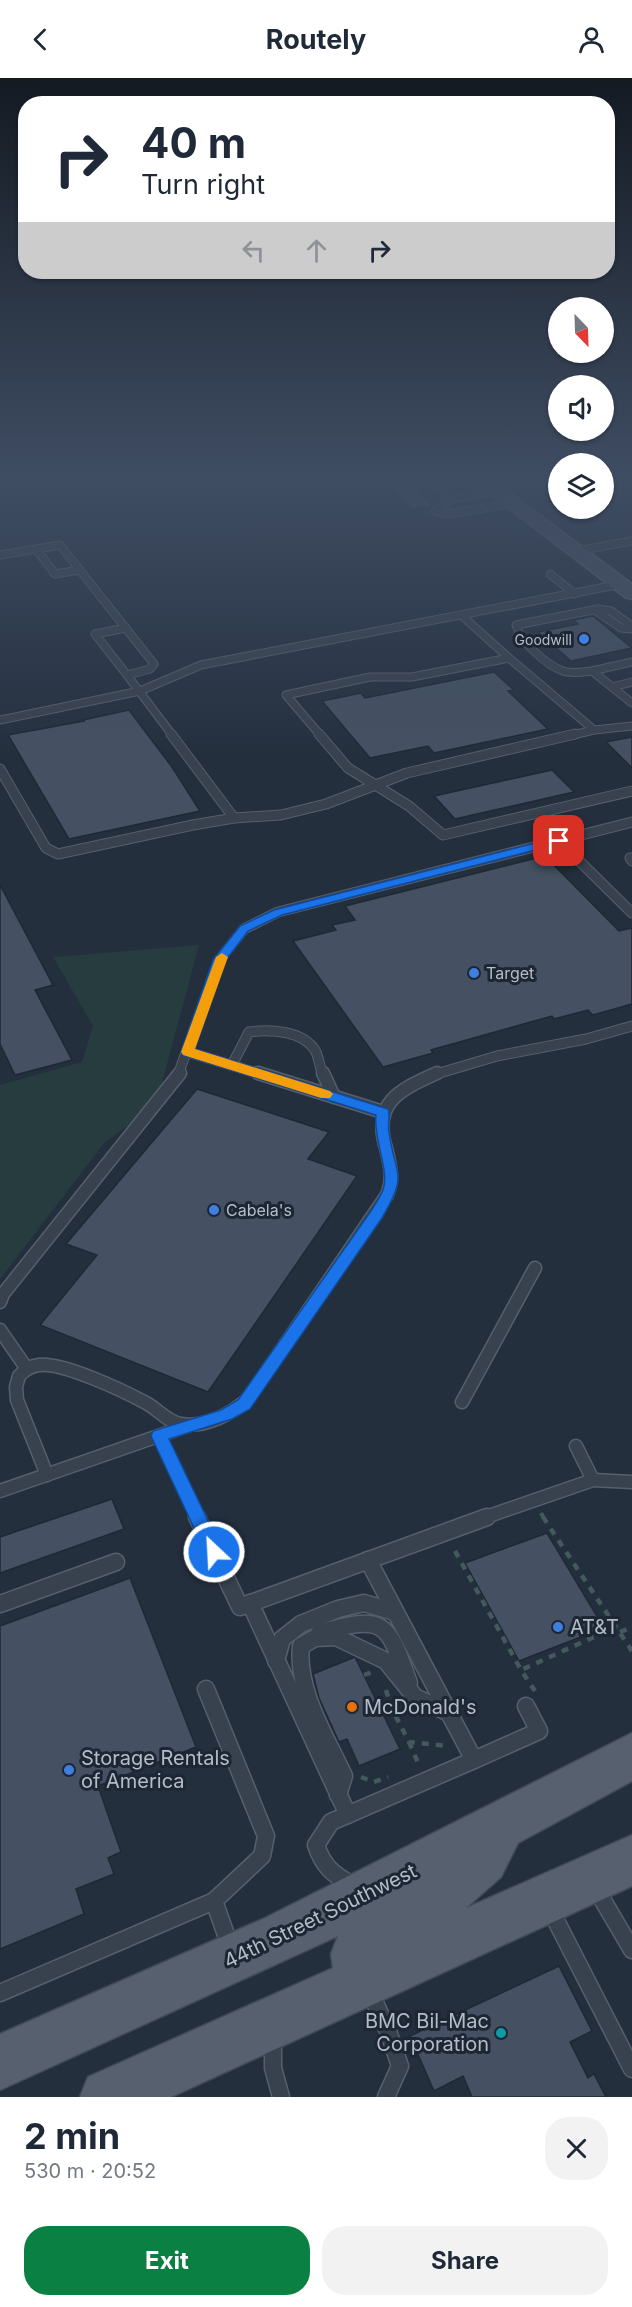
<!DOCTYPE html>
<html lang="en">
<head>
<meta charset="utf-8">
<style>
	body { margin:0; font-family:Inter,sans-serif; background:#f2f2f3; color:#1f2937; height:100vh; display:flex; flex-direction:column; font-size:22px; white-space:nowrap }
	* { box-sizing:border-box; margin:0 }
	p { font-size:20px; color:#747a83 }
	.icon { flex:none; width:33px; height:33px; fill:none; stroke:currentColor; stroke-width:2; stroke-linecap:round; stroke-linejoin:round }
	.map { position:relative; height:2019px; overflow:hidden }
	.panel { display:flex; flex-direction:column; background:#fff; flex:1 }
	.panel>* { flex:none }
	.top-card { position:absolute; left:18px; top:18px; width:597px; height:183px; border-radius:24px; box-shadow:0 2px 4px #0004; background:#fff; color:#1f2937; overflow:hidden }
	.needle { width:39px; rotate:157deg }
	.tools { position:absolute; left:548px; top:219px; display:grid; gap:12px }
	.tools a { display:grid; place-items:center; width:66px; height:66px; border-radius:50%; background:#fff; box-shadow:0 2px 4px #0004; font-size:30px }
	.pin { position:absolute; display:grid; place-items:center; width:51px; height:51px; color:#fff; margin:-26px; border-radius:12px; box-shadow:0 3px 9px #0006 }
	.me { position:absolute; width:66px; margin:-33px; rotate:335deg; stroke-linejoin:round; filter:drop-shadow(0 0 4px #0008) }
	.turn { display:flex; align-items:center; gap:21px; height:126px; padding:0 24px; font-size:27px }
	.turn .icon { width:78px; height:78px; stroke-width:2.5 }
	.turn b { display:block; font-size:42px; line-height:51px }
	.lanes { display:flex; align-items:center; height:57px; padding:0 24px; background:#0003; justify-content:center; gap:30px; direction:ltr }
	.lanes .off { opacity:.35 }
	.round { display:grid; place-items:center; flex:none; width:63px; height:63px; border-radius:24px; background:#f2f2f3 }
	.head { display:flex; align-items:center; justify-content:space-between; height:102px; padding:0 24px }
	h1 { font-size:36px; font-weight:700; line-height:45px }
	.primary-button { display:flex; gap:12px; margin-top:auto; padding:12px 24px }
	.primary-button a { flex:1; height:69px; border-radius:24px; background:#0b8043; color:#fff; font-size:24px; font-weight:700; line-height:69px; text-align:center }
	.primary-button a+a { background:#f2f2f3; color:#1f2937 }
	header { display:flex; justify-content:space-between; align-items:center; height:78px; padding:0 24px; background:#fff; font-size:27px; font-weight:700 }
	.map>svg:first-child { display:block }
</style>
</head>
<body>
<header><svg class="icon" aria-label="back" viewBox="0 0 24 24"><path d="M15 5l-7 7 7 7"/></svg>Routely<svg class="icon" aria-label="person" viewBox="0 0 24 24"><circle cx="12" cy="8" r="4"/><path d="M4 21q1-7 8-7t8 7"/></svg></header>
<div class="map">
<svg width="632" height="2019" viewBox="0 0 632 2019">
	<rect width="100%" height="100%" fill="#242f3e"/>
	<polygon fill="#263c3f" points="199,867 159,1016 140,1039 105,1064 0,1201 0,1007 82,984 93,948 53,879"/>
	<g fill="#455162" stroke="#1f2835" stroke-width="1.5">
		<polygon points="408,404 433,428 413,431 388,407"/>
		<polygon points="593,538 632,570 571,583 538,554 578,546 573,542"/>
		<polygon points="494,594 514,612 508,613 548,651 434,675 428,668 370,680 322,623 361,615 365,620"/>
		<polygon points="129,632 172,689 200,733 69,761 8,657 84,643 83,642"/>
		<polygon points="632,659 632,690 606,664"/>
		<polygon points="552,692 574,714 455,741 434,718"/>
		<polygon points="545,778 619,853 632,850 632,926 593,937 588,932 554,941 552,938 431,972 433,975 383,989 293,863 336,852 332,847 355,842 345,828"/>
		<polygon points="0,807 53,907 35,912 72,982 15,997 0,966"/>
		<polygon points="197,1011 329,1054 308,1081 357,1098 208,1314 40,1247 97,1177 66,1166"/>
		<polygon points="112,1421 124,1451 0,1495 0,1459"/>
		<polygon points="547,1455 604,1550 519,1583 465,1485"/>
		<polygon points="130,1500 196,1669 98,1708 121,1774 108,1780 114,1796 76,1811 84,1836 0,1871 0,1548"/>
		<polygon points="355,1579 400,1671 359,1688 347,1661 339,1664 319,1620 313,1596"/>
		<polygon points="559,1888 592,1953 570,1964 588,2000 594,1996 606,2019 472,2019 463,1998 434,2013 410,1958"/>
	</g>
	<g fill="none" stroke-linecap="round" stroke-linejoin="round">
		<g stroke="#565f6c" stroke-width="9">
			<g id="lane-far3">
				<polyline points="477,398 432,406 452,421 497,413"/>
				<polyline points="452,421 435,433 449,436 513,425"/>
				<polyline points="36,471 55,496 80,492"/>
				<polyline points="577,473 632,463"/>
				<polyline points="0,477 60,467 154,586 150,591 127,597 173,658"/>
				<polyline points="550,496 575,516"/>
				<polyline points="596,533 621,550 632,551"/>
				<polyline points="461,537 509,580"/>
				<polyline points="126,550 95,556 127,597"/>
				<polyline points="632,584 592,593 632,625"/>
				<path d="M592,593C583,594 572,596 563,593C546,587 521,564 516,547L598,531L611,533L632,548"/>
				<polyline points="612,609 632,604"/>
				<polyline points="0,642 140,613 201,587 621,506"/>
				<polyline points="321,658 286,617 370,599 412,599 509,580 594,652"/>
				<polyline points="569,658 594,652 632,648"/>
			</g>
		</g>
		<g stroke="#565f6c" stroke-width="11">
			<g id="lane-far2">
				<polyline points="171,656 234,740"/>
				<polyline points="319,656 348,690 409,728 443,757 632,713"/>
				<polyline points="0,691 46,770 58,776 193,747 234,740 281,737 326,726 407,695 575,656"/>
				<polyline points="559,763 632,835"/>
				<polyline points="632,780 630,780 632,783"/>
				<polyline points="188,974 263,997"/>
				<path d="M232,987L249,954C269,951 304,952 316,974C319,981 320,990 323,997"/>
				<polyline points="178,997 219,882 244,851 278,834 632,744"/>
				<polyline points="433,997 497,978 586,961 632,948"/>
			</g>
		</g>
		<g stroke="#565f6c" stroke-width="15">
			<g id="lane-far1">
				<polyline points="258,995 383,1034"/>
				<polyline points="323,995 334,1019"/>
				<polyline points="0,1224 3,1216 180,995"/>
				<polyline points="0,1252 27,1291"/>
				<polyline points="462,1324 535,1190"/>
				<polyline points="159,1358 198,1440"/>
				<polyline points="576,1368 593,1402 632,1404"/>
				<path d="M47,1397L17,1322L16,1309L19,1298C24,1292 31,1288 39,1287C63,1284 124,1313 146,1325C158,1331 167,1344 181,1346C206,1350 229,1337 248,1321L387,1117C394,1100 390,1087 386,1070C372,1025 399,1012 437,995"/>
				<polyline points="0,1413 187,1348"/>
				<polyline points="483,1440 593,1402"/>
			</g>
		</g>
		<g stroke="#565f6c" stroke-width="19">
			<g id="lane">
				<polyline points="197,1439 240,1529 487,1439"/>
				<polyline points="250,1525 348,1737"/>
				<polyline points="0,1526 116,1484"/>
				<path d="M319,1555C385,1536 387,1543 409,1605"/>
				<polyline points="276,1583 282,1561 301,1546 338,1531 364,1525 395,1534"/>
				<polyline points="206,1611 266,1758 262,1778 214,1823 230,1868"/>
				<polyline points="474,1682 539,1653 526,1628"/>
				<path d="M338,1717L344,1698C326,1659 296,1612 301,1568L315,1560L336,1559L386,1583L415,1619L449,1635"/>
				<path d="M353,1807C333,1797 323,1788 316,1767L331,1744L474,1682L368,1482"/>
				<polyline points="595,1809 632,1872"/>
				<polyline points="550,1831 632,1991"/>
				<polyline points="370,1914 388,1953 400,1988 386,2019"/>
				<polyline points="0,1915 214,1823"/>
				<polyline points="273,1960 273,1990 281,2019"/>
			</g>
		</g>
		<g stroke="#565f6c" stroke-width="3">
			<polygon id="secondary" points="467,398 487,398 632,506 632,521 625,519"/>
		</g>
		<g stroke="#414a57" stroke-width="3">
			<polygon id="primary" points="632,1655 632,1703 518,1765 501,1799 466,1830 632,1757 632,1808 171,2019 80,2019 88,1999 333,1890 331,1876 338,1858 0,2012 0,1956 265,1840"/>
		</g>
		<polyline stroke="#44595c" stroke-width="4" stroke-dasharray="5 5" stroke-linecap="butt" points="541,1435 544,1440"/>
		<g stroke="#44595c" stroke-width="4.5" stroke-dasharray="7 7" stroke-linecap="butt">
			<polyline points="543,1439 632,1573"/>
			<polyline points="455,1473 521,1592"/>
			<polyline points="620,1554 632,1549"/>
			<polyline points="364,1597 372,1594"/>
			<polyline points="386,1612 391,1629 409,1664 447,1668"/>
			<polyline points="535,1613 521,1592 616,1549"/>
			<polyline points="409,1664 419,1687"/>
			<polyline points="361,1699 374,1704 388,1699"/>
		</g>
		<use href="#lane-far3" stroke="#38414e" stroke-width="7"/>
		<use href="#lane-far2" stroke="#38414e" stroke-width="9"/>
		<use href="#lane-far1" stroke="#38414e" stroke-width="12"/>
		<use href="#lane" stroke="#38414e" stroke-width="16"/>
		<use href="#secondary" fill="#465061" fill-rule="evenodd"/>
		<use href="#primary" fill="#56606e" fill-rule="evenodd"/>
	</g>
	<linearGradient id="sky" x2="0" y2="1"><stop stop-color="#141a22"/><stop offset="0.59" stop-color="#3f4d63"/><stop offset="1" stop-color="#3f4d63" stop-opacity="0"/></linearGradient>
	<rect width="632" height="680" fill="url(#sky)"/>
	<path fill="#1a73e8" stroke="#114b97" stroke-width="1.5" d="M559,759L563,760V765L282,837L248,853L225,883L195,971L388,1031C391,1038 387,1046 389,1054C395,1099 409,1094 382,1140L250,1331L232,1341L169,1361L223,1474L221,1480L214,1482L208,1480L151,1358L153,1353L221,1332L238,1322L371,1133C375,1127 380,1119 383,1112C390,1092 373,1062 376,1037L183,977L181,974L213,882L240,848L274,832Z"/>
	<polygon fill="#f59e0b" points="222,875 228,879 195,971 330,1013 333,1016 330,1020 321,1020 183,977 181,974 216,879"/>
	<g fill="#3f7fe0" stroke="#1d2633" stroke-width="2">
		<circle cx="584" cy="561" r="6"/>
		<circle cx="474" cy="895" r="6"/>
		<circle cx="214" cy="1132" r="6"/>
		<circle cx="558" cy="1549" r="6"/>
		<circle cx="69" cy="1692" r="6"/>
	</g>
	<circle fill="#e8710a" stroke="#1d2633" stroke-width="2" cx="352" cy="1629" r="6"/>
	<circle fill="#0f9aa8" stroke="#1d2633" stroke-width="2" cx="501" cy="1955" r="6"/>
	<g text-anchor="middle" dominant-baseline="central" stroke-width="6" stroke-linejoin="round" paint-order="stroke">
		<g font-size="14" fill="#b4bcc9" stroke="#1d2633" text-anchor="end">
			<text x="572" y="561">Goodwill</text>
		</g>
		<g font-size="16" fill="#b4bcc9" stroke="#1d2633" text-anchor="start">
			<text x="486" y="895">Target</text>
			<text x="226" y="1132">Cabela's</text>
		</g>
		<g font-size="20" fill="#b4bcc9" stroke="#1d2633" text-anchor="start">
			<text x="570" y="1549">AT&amp;T</text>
			<text x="364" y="1629">McDonald's</text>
			<text x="81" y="1680">Storage Rentals<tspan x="81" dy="23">of America</tspan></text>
			<text x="489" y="1943" text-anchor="end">BMC Bil-Mac<tspan x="489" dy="23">Corporation</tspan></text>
		</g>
		<g font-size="20" fill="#b4bcc9" stroke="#1d2633">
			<text transform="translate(320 1838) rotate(-26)">44th Street Southwest</text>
		</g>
	</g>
</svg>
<div class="tools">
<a><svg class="needle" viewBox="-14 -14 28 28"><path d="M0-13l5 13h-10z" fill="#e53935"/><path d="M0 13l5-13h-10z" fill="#747a83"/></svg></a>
<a><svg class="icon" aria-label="sound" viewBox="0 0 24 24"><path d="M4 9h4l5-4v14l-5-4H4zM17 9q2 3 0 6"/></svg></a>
<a><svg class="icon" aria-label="layers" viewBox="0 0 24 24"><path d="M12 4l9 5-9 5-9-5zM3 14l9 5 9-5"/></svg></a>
</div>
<div class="pin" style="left:559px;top:763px;background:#d93025"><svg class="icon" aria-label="arrive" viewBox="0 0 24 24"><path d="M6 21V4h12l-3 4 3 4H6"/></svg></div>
<svg class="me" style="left:214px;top:1474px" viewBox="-20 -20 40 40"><circle r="17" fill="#1a73e8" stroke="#fff" stroke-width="3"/><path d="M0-11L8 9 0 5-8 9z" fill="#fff"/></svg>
<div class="top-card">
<div class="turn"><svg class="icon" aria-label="right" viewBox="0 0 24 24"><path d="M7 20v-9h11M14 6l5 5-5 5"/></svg><div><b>40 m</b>Turn right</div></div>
<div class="lanes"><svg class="icon off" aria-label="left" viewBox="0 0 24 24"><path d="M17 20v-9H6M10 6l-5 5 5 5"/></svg><svg class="icon off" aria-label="ahead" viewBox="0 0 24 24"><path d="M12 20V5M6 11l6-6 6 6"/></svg><svg class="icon" aria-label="right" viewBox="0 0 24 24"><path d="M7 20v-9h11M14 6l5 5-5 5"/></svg></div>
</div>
</div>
<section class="panel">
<div class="head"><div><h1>2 min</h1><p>530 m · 20:52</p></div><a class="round"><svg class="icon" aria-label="close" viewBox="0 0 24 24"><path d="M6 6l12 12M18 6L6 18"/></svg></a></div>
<div class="primary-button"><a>Exit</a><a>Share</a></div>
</section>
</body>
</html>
